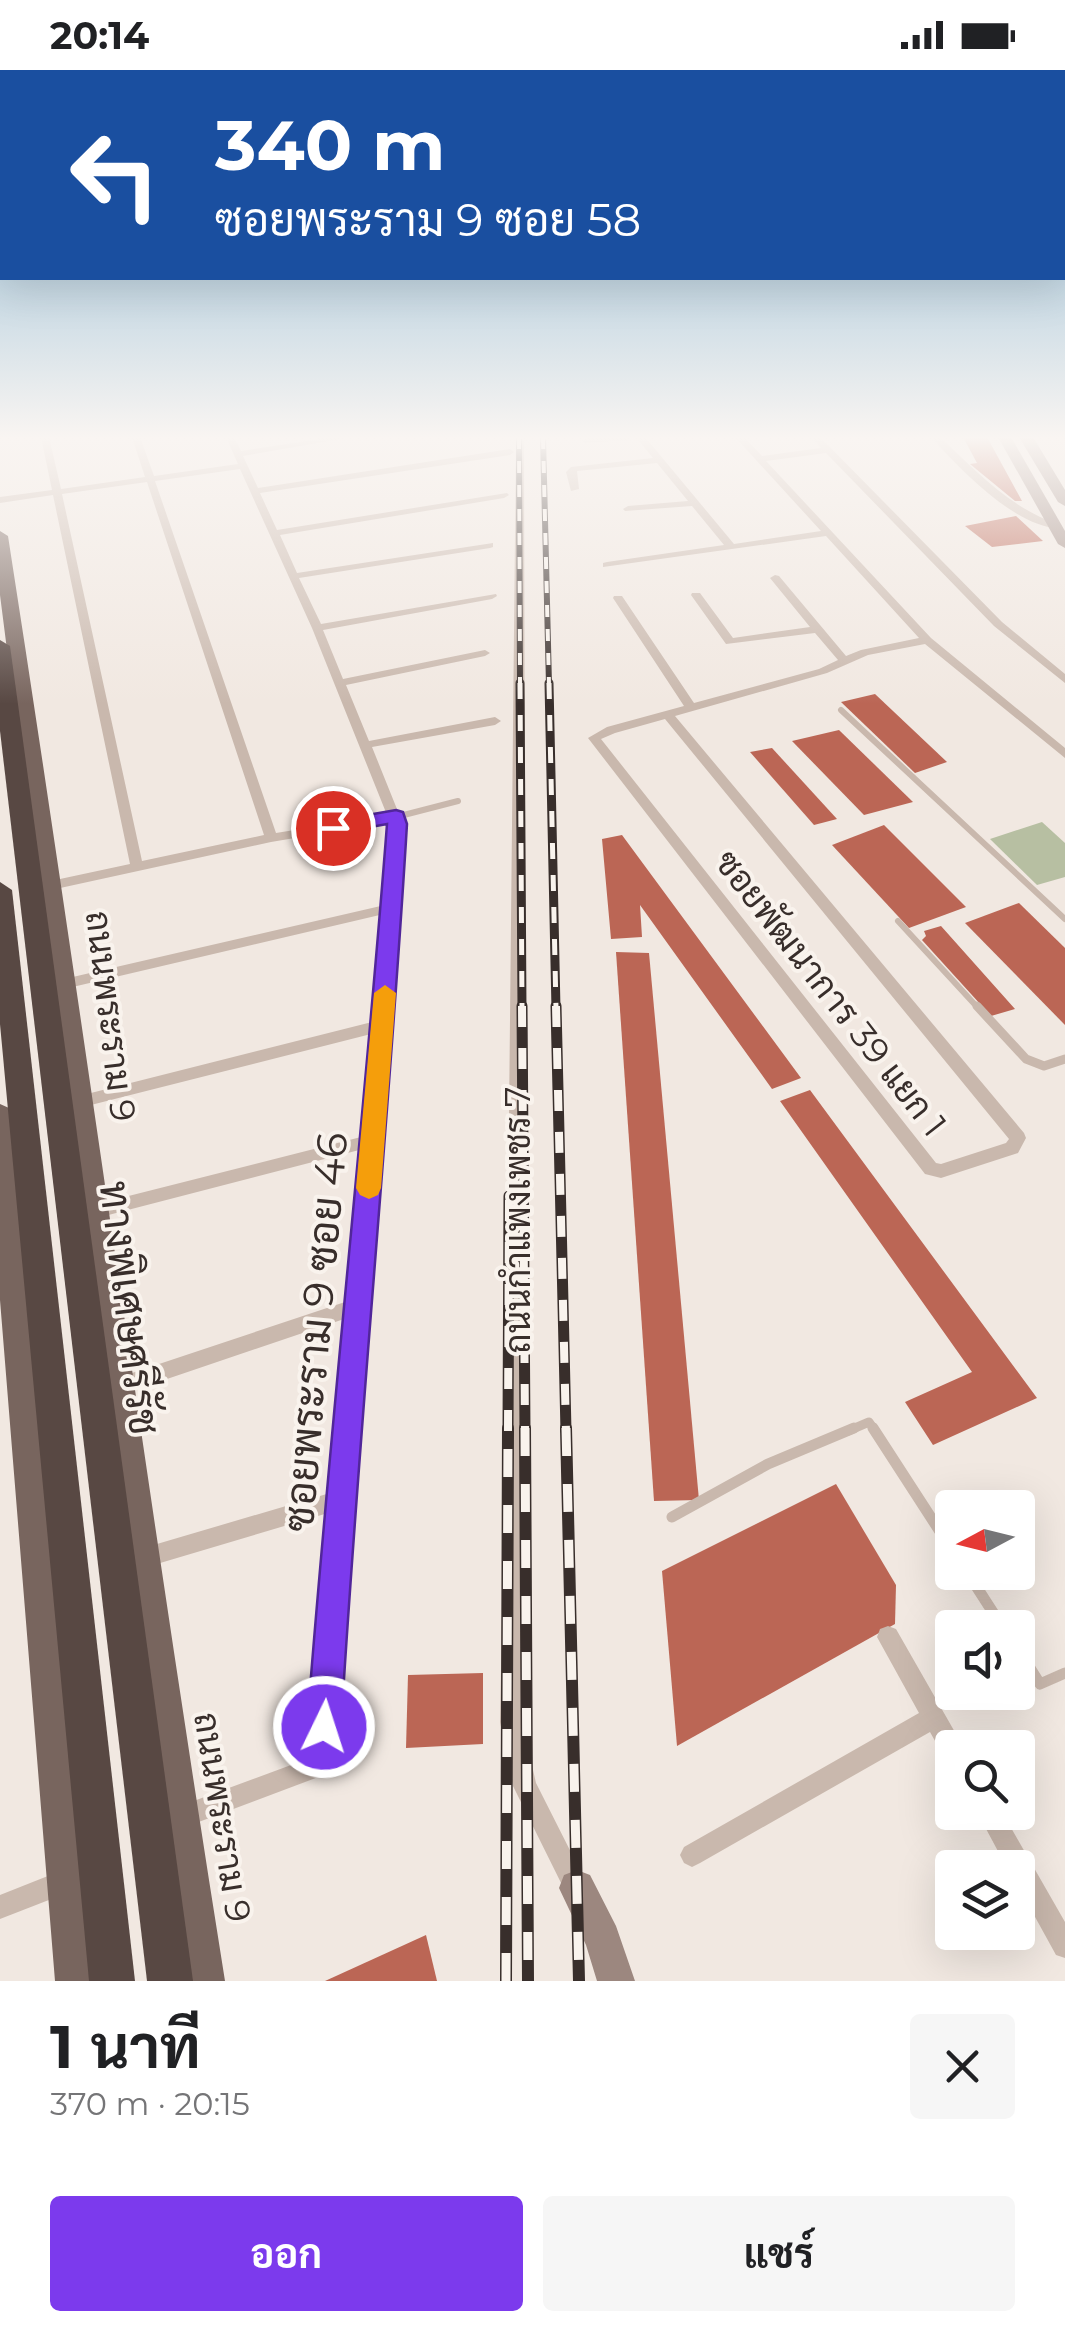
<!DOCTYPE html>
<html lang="th">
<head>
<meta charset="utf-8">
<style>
	body { margin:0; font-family:Montserrat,Sarabun,sans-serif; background:#f6f6f6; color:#202124; height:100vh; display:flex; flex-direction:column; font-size:38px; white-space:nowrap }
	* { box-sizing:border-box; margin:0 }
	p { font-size:32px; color:#757577 }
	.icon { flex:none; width:55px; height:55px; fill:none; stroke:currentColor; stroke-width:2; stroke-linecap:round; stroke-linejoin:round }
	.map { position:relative; height:1911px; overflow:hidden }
	.drawer { display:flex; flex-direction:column; background:#fff; flex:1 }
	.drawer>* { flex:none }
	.guide { position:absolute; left:0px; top:0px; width:1065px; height:210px; box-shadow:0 10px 40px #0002; background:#1a4fa0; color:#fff; overflow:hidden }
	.needle { width:65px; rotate:263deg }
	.tools { position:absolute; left:935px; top:1420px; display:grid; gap:20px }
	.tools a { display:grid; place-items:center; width:100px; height:100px; border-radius:10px; background:#fff; box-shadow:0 10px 40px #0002; font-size:50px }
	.pin { position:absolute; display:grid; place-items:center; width:85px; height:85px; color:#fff; margin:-42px; border:5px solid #fff; border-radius:50%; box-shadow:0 2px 10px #0007 }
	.me { position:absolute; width:110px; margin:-55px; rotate:4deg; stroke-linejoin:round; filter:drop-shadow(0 0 8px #0008) }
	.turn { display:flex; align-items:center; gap:35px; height:210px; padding:0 50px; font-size:45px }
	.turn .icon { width:130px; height:130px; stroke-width:2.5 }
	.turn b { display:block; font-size:70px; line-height:85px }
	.round { display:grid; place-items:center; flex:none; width:105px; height:105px; border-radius:10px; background:#f6f6f6 }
	.summary { display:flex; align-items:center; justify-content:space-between; height:170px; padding:0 50px }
	h1 { font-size:60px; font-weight:700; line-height:75px }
	.primary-button { display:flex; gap:20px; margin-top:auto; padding:20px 50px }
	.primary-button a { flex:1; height:115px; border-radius:10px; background:#7c3aed; color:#fff; font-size:40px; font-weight:700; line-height:115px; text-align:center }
	.primary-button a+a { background:#f6f6f6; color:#202124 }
	.status { display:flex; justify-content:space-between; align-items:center; height:70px; padding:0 50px; background:#fff; direction:ltr }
	.status svg { height:28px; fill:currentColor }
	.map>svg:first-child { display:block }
</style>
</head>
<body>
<div class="status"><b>20:14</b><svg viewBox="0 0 49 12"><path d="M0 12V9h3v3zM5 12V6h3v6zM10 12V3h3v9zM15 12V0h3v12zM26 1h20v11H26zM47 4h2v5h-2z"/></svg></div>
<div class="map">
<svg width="1065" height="1911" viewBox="0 0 1065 1911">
	<rect width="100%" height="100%" fill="#f1e8e1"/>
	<polygon fill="#b7bfa2" points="1042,752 1065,773 1065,807 1037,815 990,769"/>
	<g fill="#b65">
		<polygon points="963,367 987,367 1022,431 1015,431 970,394 977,393"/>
		<polygon points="1016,446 1043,471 992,477 965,456"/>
		<polygon points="875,624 947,692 915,703 841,632"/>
		<polygon points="839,660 913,732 864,745 792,671"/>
		<polygon points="772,678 837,749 814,755 750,682"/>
		<polygon points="884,755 966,837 909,858 832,775"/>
		<polygon points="622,765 801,1008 772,1019 640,835 642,867 611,869 602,769"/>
		<polygon points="1019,833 1065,878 1065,955 965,853"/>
		<polygon points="941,856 1015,939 991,946 922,870 926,866 924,861"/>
		<polygon points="616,882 649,883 699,1430 654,1431"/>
		<polygon points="810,1020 1037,1328 933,1375 905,1332 972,1302 780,1031"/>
		<polygon points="836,1414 896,1515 895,1554 677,1676 662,1501"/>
		<polygon points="483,1603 483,1674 406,1678 408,1605"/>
		<polygon points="426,1865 437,1911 325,1911"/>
	</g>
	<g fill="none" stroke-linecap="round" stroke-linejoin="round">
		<g stroke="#c9b8ad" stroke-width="6">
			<polyline points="841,640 1065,849"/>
			<polyline points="396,747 458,731"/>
			<polyline points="898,851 979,939"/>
		</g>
		<g stroke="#c9b8ad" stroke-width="9">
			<polyline points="977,936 1026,989 1044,996 1065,989"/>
			<polyline points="848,1361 869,1352 875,1361"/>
		</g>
		<g stroke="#c9b8ad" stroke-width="11">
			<polyline points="873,1358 952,1480"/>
			<polyline points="672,1447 768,1394 854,1358"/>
			<polyline points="967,1502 1003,1558"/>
			<polyline points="1018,1579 1040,1614 1065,1603"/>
		</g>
		<g fill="#c9b8ad" fill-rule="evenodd">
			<path d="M41,367H49L61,419L145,407L132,367H140L154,406L238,394L226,367H234L241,381L332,367H352L243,386L258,418L510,379L514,382L510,385L260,423L277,460L507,423L509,425L504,428L280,465L297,503L493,473V477L490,478L299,508L321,554L496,524L497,526L492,529L323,560L343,609L485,580L490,583L485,586L346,615L369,671L495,647L501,651L495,655L372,677L403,754L390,955L349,1430L332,1695L329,1703L180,1759L172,1755L168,1747L172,1739L310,1688L328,1443L140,1499L133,1496L130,1489L133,1482L140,1479L330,1423L347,1248L117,1326L110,1323L108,1317L110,1311L117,1308L348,1231L363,1079L93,1149L87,1147L84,1142L87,1137L93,1135L365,1066L375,963L79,1038L73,1036L71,1032L73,1028L79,1026L376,951L384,844L64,919L57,914L64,909L385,835L391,754L390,752L271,772L51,820L46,818L44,815L46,812L130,794L53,425L0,433V427L52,420ZM240,399L312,558L387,745L276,763L155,411ZM147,412L264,765L142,791L62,424Z"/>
			<polygon points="516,367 524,367 526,1338 522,1652 536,1713 589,1818 586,1827 577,1830 568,1827 513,1716 500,1652 506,1338"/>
			<polygon points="592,367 632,367 628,370 585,373 581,370"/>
			<path d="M636,367H645L734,474L821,461L735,367H744L762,386L821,378L811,367H820L1002,552L1065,604V613L994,556L826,383L766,391L931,568L1065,678V688L925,574L868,585L827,603L675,646L1024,1063L1026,1068L1018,1083L941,1108L925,1104L588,668L607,657L684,636L613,528L614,526H622L694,633L819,599L838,590L815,563L726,574L691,525L692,523H700L733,568L810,557L770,508L775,505L779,506L846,586L861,580L919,568L826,466L603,497V493L607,492L724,475L692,436L625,441L623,439L628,436L688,431L657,393L577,401L579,419L571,421L566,402L571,397L653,388ZM665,649L1009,1069L1006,1073L941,1094L936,1093L601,669L615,663Z"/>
			<path d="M931,367H940C976,401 1009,437 1057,454V458C1014,456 959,398 931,367Z"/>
			<polygon points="888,1556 896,1559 960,1671 963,1678 952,1678 952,1690 944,1687 930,1662 700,1793 692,1797 684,1793 680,1785 684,1777 919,1643 877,1567 880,1559"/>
			<polygon points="977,1742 1002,1742 1065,1852 1065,1888 1056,1885 1018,1816 1018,1798 1007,1798"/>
			<polygon points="63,1800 72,1803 75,1812 72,1821 0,1849 0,1825"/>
		</g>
		<g fill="#9c877f" fill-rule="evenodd">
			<polygon points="998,367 1011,367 1065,461 1065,478 1058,474"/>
			<polygon points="1019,367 1033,367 1065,420 1065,436 1058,432"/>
			<polygon points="577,1800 590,1805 616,1856 635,1911 597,1911 586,1875 559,1818 564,1805"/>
		</g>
		<g fill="#78655e" fill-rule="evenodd">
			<path d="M0,461L8,466C83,947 148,1430 225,1911H183L123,1489L0,525Z"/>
			<polygon points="0,1034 9,1038 13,1045 57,1527 97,1911 55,1911 0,1230"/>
		</g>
		<g fill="#584843" fill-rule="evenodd">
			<polygon points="0,570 10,576 193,1911 147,1911 0,661"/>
			<polygon points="0,812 12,820 135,1911 89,1911 0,954"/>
		</g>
		<g stroke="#382e2b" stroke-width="6">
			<g id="rail-far3">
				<polyline points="519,367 520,615"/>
				<polyline points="543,367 549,615"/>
			</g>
		</g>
		<g stroke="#382e2b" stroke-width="9">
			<g id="rail-far2">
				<polyline points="520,613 522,939"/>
				<polyline points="549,613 556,939"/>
			</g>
		</g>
		<g stroke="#382e2b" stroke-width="11">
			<g id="rail-far1">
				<polyline points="522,936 525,1361"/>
				<polyline points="556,936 566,1361"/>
				<polyline points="508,1361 509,1126"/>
			</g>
		</g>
		<g stroke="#382e2b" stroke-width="12">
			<g id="rail">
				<polyline points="525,1358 528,1911"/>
				<polyline points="566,1358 579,1911"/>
				<polyline points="506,1911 508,1358"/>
			</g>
		</g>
		<use href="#rail-far3" stroke="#f9f3ed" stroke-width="4" stroke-dasharray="12" stroke-linecap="butt"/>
		<use href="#rail-far2" stroke="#f9f3ed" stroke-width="5" stroke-dasharray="16" stroke-linecap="butt"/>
		<use href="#rail-far1" stroke="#f9f3ed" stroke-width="8" stroke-dasharray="21" stroke-linecap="butt"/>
		<use href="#rail" stroke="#f9f3ed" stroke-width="9" stroke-dasharray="28" stroke-linecap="butt"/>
	</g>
	<linearGradient id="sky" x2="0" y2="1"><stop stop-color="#7fb1d0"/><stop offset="0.58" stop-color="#f9f5f2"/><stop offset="1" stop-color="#f9f5f2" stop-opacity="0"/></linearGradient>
	<rect width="1065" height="634" fill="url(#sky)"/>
	<path fill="#7c3aed" stroke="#51269a" stroke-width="2.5" d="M396,740L403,742L407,754C389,1055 359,1355 341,1657L336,1669L324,1674L312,1669L307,1657C330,1355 364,1055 387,754L333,764L323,758L333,751Z"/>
	<polygon fill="#f59e0b" points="385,915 396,923 381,1118 378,1125 369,1129 360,1125 356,1118 374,923"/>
	<g text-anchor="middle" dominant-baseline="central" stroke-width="8" stroke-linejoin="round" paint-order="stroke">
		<g font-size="35" fill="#382e2b" stroke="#f9f3ed">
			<text transform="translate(831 923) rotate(52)">ซอยพัฒนาการ 39 แยก 1</text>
			<text transform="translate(111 946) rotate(83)">ถนนพระราม 9</text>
			<text transform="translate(517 1150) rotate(-90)">ถนนกำแพงเพชร 7</text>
			<text transform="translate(223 1747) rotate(81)">ถนนพระราม 9</text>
		</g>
		<g font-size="42" fill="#382e2b" stroke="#f9f3ed">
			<text transform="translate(130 1238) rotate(83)">ทางพิเศษศรีรัช</text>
			<text transform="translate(315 1262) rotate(-85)">ซอยพระราม 9 ซอย 46</text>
		</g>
	</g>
</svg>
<div class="tools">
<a><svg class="needle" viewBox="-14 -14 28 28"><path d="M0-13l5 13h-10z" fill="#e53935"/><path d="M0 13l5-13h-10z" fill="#757577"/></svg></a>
<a><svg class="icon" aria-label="sound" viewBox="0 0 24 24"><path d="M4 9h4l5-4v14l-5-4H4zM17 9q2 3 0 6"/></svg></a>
<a><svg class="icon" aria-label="search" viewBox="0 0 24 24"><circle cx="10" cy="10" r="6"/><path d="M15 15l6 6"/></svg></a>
<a><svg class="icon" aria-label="layers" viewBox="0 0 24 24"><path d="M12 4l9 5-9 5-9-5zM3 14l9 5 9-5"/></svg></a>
</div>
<div class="pin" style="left:333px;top:758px;background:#d93025"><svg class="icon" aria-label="arrive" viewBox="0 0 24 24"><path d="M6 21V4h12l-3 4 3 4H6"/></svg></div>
<svg class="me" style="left:324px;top:1657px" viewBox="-20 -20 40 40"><circle r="17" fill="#7c3aed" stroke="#fff" stroke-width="3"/><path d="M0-11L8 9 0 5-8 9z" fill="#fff"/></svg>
<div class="guide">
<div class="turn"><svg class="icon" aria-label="left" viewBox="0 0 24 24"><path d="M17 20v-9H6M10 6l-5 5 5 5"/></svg><div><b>340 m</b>ซอยพระราม 9 ซอย 58</div></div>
</div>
</div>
<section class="drawer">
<div class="summary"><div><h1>1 นาที</h1><p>370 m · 20:15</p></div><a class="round"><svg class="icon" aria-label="close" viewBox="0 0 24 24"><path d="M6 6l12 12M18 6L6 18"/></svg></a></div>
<div class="primary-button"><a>ออก</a><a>แชร์</a></div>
</section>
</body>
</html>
